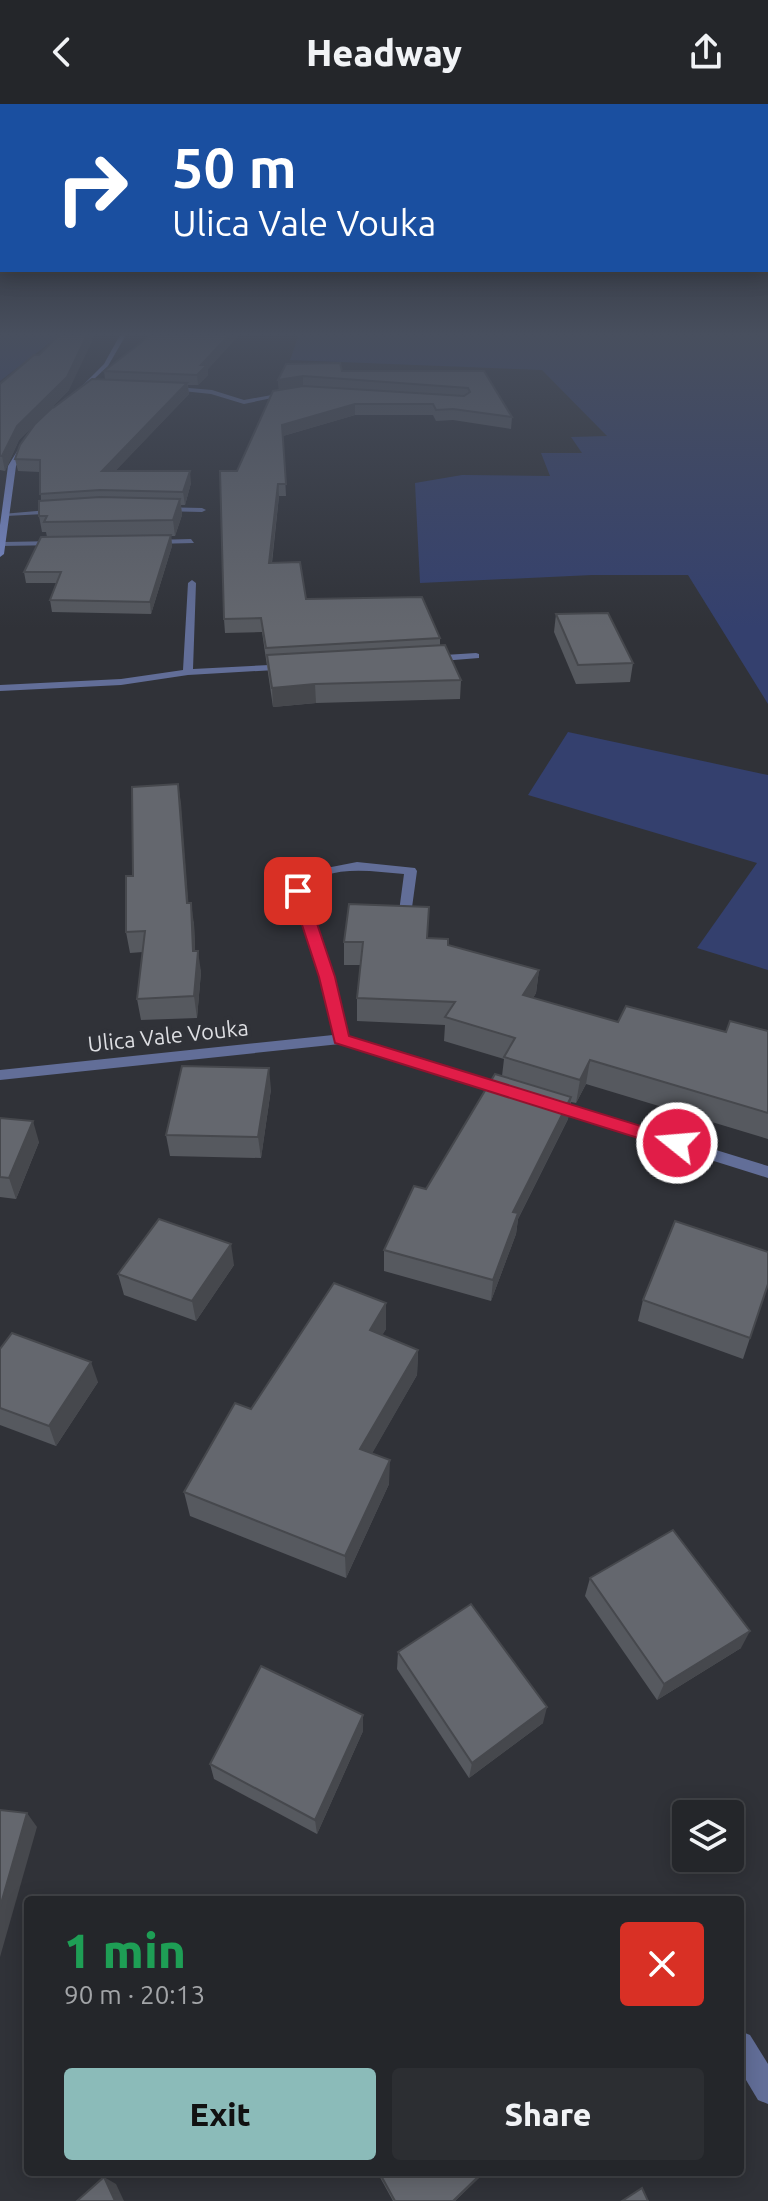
<!DOCTYPE html>
<html lang="en">
<head>
<meta charset="utf-8">
<style>
	body { margin:0; font-family:Ubuntu,sans-serif; background:#2c2e32; color:#f1f3f6; height:100vh; display:flex; flex-direction:column; font-size:30px; white-space:nowrap }
	* { box-sizing:border-box; margin:0 }
	p { font-size:26px; color:#a3a5a8 }
	.icon { flex:none; width:44px; height:44px; fill:none; stroke:currentColor; stroke-width:2; stroke-linecap:round; stroke-linejoin:round }
	.map { position:relative; flex:1; overflow:hidden }
	.side { position:absolute; left:24px; top:1792px; width:720px; height:280px; display:flex; flex-direction:column; background:#24262a; border-radius:8px; box-shadow:0 4px 20px #0003,0 0 0 2px #414347 }
	.side>* { flex:none }
	.banner { position:absolute; left:0px; top:0px; width:768px; height:168px; box-shadow:0 4px 20px #0003,0 0 0 2px #414347; background:#1a4fa0; color:#fff; overflow:hidden }
	.controls { position:absolute; left:672px; top:1696px; display:grid; gap:16px }
	.controls a { display:grid; place-items:center; width:72px; height:72px; border-radius:8px; background:#24262a; box-shadow:0 4px 20px #0003,0 0 0 2px #414347; font-size:40px }
	.pin { position:absolute; display:grid; place-items:center; width:68px; height:68px; color:#fff; margin:-34px; border-radius:16px; box-shadow:0 4px 12px #0006 }
	.me { position:absolute; width:88px; margin:-44px; rotate:287deg; stroke-linejoin:round; filter:drop-shadow(0 0 6px #0008) }
	.turn { display:flex; align-items:center; gap:28px; height:168px; padding:0 40px; font-size:36px }
	.turn .icon { width:104px; height:104px; stroke-width:2.5 }
	.turn b { display:block; font-size:56px; line-height:68px }
	.round { display:grid; place-items:center; flex:none; width:84px; height:84px; border-radius:8px; background:#2c2e32 }
	.headline { display:flex; align-items:center; justify-content:space-between; height:136px; padding:0 40px }
	h1 { font-size:48px; font-weight:800; line-height:60px; color:#1e9e55 }
	.primary-button { display:flex; gap:16px; margin-top:auto; padding:16px 40px }
	.primary-button a { flex:1; height:92px; border-radius:8px; background:#8bbbb9; color:#111; font-size:32px; font-weight:800; line-height:92px; text-align:center }
	.primary-button a+a { background:#2c2e32; color:#f1f3f6 }
	header { display:flex; justify-content:space-between; align-items:center; height:104px; padding:0 40px; background:#24262a; font-size:36px; font-weight:800 }
	.map>svg:first-child { display:block }
</style>
</head>
<body>
<header><svg class="icon" aria-label="back" viewBox="0 0 24 24"><path d="M15 5l-7 7 7 7"/></svg>Headway<svg class="icon" aria-label="share" viewBox="0 0 24 24"><path d="M12 15V3M7 8l5-5 5 5M5 13v7h14v-7"/></svg></header>
<div class="map">
<svg width="768" height="2097" viewBox="0 0 768 2097">
	<rect width="100%" height="100%" fill="#303238"/>
	<g fill="#34406e">
		<polygon points="0,231 60,231 0,277"/>
		<polygon points="299,231 768,231 768,600 688,471 592,471 420,479 415,379 462,371 550,372 541,349 582,349 571,333 607,332 542,266 290,256"/>
		<polygon points="568,628 768,671 768,866 697,844 757,759 528,691"/>
	</g>
	<g fill="none" stroke-linecap="round" stroke-linejoin="round">
		<g fill="#626e98" fill-rule="evenodd">
			<polygon points="191,435 194,439 153,440 149,438 153,436"/>
			<polygon points="58,437 61,441 0,442 3,438"/>
			<path d="M357,758L415,764L417,767L410,818L405,819L398,815L404,770C377,768 350,763 323,772C313,775 308,787 298,791L292,787L311,767Z"/>
		</g>
		<g fill="#626e98" fill-rule="evenodd">
			<polygon points="166,282 212,286 244,296 288,288 291,290 244,300 211,290 164,285"/>
			<polygon points="156,403 202,404 206,406 202,408 159,407"/>
			<polygon points="60,405 63,409 6,412 2,410"/>
			<polygon points="192,476 196,479 193,565 290,560 295,563 293,565 188,571 121,581 0,587 0,581 121,575 183,566 188,479"/>
			<polygon points="476,549 479,550 479,554 429,558 424,555 429,552"/>
			<polygon points="298,783 304,787 334,873 348,932 514,983 517,987 514,991 504,991 340,940 0,976 0,966 333,931 320,873 292,787"/>
			<polygon points="550,995 768,1062 768,1074 545,1004 542,1000 545,996"/>
			<polygon points="740,1927 750,1931 768,1960 768,2000 758,1996 740,1966"/>
		</g>
		<g fill="#7c8ed1" fill-rule="evenodd">
			<polygon points="120,231 126,231 108,262 79,289 75,289 104,260"/>
			<polygon points="24,336 29,337 16,362 4,450 0,453 0,421 8,362"/>
		</g>
	</g>
	<g fill="#56595f">
		<polygon points="151,231 239,231 208,265 208,271 198,281 188,281 189,290 115,367 191,379 185,401 181,401 182,411 175,432 171,432 172,442 151,510 52,508 50,496 56,479 26,479 24,468 47,433 46,428 42,428 39,412 41,397 40,368 18,367 15,355 54,303 105,275 104,267"/>
		<polygon points="39,251 69,286 19,336 5,367 0,366 0,280"/>
		<polygon points="342,267 484,267 512,313 511,325 453,316 436,317 433,311 355,311 283,332 286,392 279,392 272,459 306,495 440,534 440,542 461,576 460,595 316,599 273,603 262,528 225,529 224,515 237,367 279,286 278,276"/>
		<polygon points="556,510 633,559 630,578 576,580 554,528"/>
		<polygon points="178,680 188,799 194,820 195,847 201,868 197,914 141,916 137,895 143,848 130,849 126,828 133,772"/>
		<polygon points="428,834 448,841 539,866 536,889 533,894 618,918 726,928 768,927 768,1035 586,980 576,999 571,998 568,1015 518,1115 516,1130 491,1197 384,1167 384,1146 502,972 504,955 444,937 445,921 357,917 357,894 361,861 344,861 344,838"/>
		<polygon points="271,985 261,1054 170,1052 166,1031"/>
		<polygon points="0,1014 39,1038 16,1095 0,1093"/>
		<polygon points="234,1161 196,1217 124,1191 118,1170"/>
		<polygon points="643,1196 750,1234 743,1255 638,1217"/>
		<polygon points="386,1199 386,1225 382,1231 418,1246 417,1271 372,1349 389,1380 346,1474 190,1412 184,1388 251,1305"/>
		<polygon points="0,1245 98,1278 56,1342 0,1321"/>
		<polygon points="590,1474 741,1544 657,1596 585,1492"/>
		<polygon points="398,1548 543,1619 469,1674 397,1565"/>
		<polygon points="363,1627 317,1730 214,1675 210,1660"/>
		<polygon points="377,2068 485,2068 455,2097 393,2097"/>
	</g>
	<g fill="#46484d">
		<polygon points="87,231 95,231 69,286 19,336 5,367 2,352 17,322"/>
		<polygon points="229,231 239,231 208,265 208,271 198,281 197,271 201,261"/>
		<polygon points="303,272 303,283 279,287 278,276"/>
		<polygon points="187,279 189,290 104,379 102,367"/>
		<polygon points="355,300 355,311 283,332 282,321"/>
		<polygon points="190,367 191,379 185,401 183,388"/>
		<polygon points="278,380 279,392 270,473 269,459"/>
		<polygon points="180,395 182,411 175,432 173,416"/>
		<polygon points="171,431 172,442 151,510 150,498"/>
		<polygon points="315,580 316,599 273,603 272,584"/>
		<polygon points="178,680 181,699 190,820 187,799"/>
		<polygon points="191,799 194,820 196,868 193,847"/>
		<polygon points="198,847 201,868 197,914 194,892"/>
		<polygon points="539,866 536,889 521,914 523,891"/>
		<polygon points="590,956 586,980 576,999 580,976"/>
		<polygon points="269,964 271,985 261,1054 258,1033"/>
		<polygon points="571,993 568,1015 518,1115 516,1130 491,1197 493,1176 513,1108"/>
		<polygon points="33,1017 39,1038 16,1095 9,1074"/>
		<polygon points="231,1140 234,1161 196,1217 192,1197"/>
		<polygon points="386,1199 386,1225 370,1251 370,1226"/>
		<polygon points="418,1246 417,1271 361,1369 360,1345"/>
		<polygon points="91,1258 98,1278 56,1342 49,1322"/>
		<polygon points="390,1356 389,1380 346,1474 345,1452"/>
		<polygon points="750,1527 741,1544 657,1596 664,1580"/>
		<polygon points="547,1603 543,1619 469,1674 472,1659"/>
		<polygon points="363,1611 363,1627 317,1730 315,1716"/>
		<polygon points="27,1709 37,1723 0,1853 0,1803"/>
		<polygon points="483,2068 485,2068 455,2097 453,2097"/>
		<polygon points="104,2073 116,2080 124,2097 115,2097"/>
	</g>
	<g fill="#64676e" stroke="#46484d" stroke-width="2">
		<polygon points="59,231 87,231 67,273 17,322 2,352 0,352 0,280 34,251 39,251"/>
		<polygon points="151,231 229,231 201,261 207,261 197,271 104,267"/>
		<polygon points="340,259 342,267 484,267 512,313 453,305 436,306 433,300 355,300 282,321 286,380 278,380 269,459 300,458 306,495 422,493 440,534 266,544 261,514 224,515 220,367 237,367 273,287 303,282 464,292 470,288 468,284 303,272 278,276 286,260"/>
		<polygon points="92,275 187,279 102,367 190,367 183,388 100,386 40,390 40,356 15,355 20,341 35,320 54,302 53,304"/>
		<polygon points="100,393 180,395 173,416 44,418 47,412 39,412 39,397"/>
		<polygon points="171,431 150,498 50,496 61,468 24,468 41,433"/>
		<polygon points="608,509 633,559 578,561 556,510"/>
		<polygon points="445,541 461,576 315,580 272,584 267,551"/>
		<polygon points="178,680 187,799 191,799 193,847 198,847 194,892 137,895 145,827 126,828 126,772 133,772 132,683"/>
		<polygon points="349,800 429,803 427,834 448,835 448,841 539,866 523,891 618,918 626,902 726,928 730,917 768,927 768,1009 590,956 580,976 504,953 515,934 445,913 455,898 357,894 363,838 344,838"/>
		<polygon points="182,962 269,964 258,1033 166,1031"/>
		<polygon points="495,970 571,993 513,1108 518,1109 493,1176 384,1146 414,1082 426,1085"/>
		<polygon points="0,1014 33,1017 9,1074 0,1073"/>
		<polygon points="159,1115 231,1140 192,1197 118,1170"/>
		<polygon points="675,1117 768,1148 768,1180 750,1234 643,1196"/>
		<polygon points="334,1179 386,1199 370,1226 418,1246 360,1345 390,1356 345,1452 184,1388 235,1299 251,1305"/>
		<polygon points="12,1229 91,1258 49,1322 0,1304 0,1245"/>
		<polygon points="673,1426 750,1527 664,1580 590,1474"/>
		<polygon points="471,1500 547,1603 472,1659 398,1548"/>
		<polygon points="261,1562 363,1611 315,1716 210,1660"/>
		<polygon points="0,1706 27,1709 0,1803"/>
		<polygon points="379,2068 483,2068 453,2097 395,2097"/>
		<polygon points="104,2073 115,2097 77,2097"/>
		<polygon points="642,2084 648,2097 622,2097"/>
	</g>
	<linearGradient id="sky" x2="0" y2="1"><stop stop-color="#1a1c1f"/><stop offset="0.44" stop-color="#484f5e"/><stop offset="1" stop-color="#484f5e" stop-opacity="0"/></linearGradient>
	<rect width="768" height="524" fill="url(#sky)"/>
	<polygon fill="#e11d48" stroke="#92132f" stroke-width="2" points="298,783 306,787 335,873 349,932 683,1035 686,1039 683,1044 670,1044 335,939 319,873 291,787"/>
	<g text-anchor="middle" dominant-baseline="central" stroke-width="8" stroke-linejoin="round" paint-order="stroke">
		<g font-size="22" fill="#dddee2" stroke="#303238">
			<text transform="translate(168 931) rotate(-6)">Ulica Vale Vouka</text>
		</g>
	</g>
</svg>
<div class="controls">
<a><svg class="icon" aria-label="layers" viewBox="0 0 24 24"><path d="M12 4l9 5-9 5-9-5zM3 14l9 5 9-5"/></svg></a>
</div>
<div class="pin" style="left:298px;top:787px;background:#d93025"><svg class="icon" aria-label="arrive" viewBox="0 0 24 24"><path d="M6 21V4h12l-3 4 3 4H6"/></svg></div>
<svg class="me" style="left:677px;top:1039px" viewBox="-20 -20 40 40"><circle r="17" fill="#e11d48" stroke="#fff" stroke-width="3"/><path d="M0-11L8 9 0 5-8 9z" fill="#fff"/></svg>
<div class="banner">
<div class="turn"><svg class="icon" aria-label="right" viewBox="0 0 24 24"><path d="M7 20v-9h11M14 6l5 5-5 5"/></svg><div><b>50 m</b>Ulica Vale Vouka</div></div>
</div>
<section class="side">
<div class="headline"><div><h1>1 min</h1><p>90 m · 20:13</p></div><a class="round" style="background:#d93025;color:#fff"><svg class="icon" aria-label="close" viewBox="0 0 24 24"><path d="M6 6l12 12M18 6L6 18"/></svg></a></div>
<div class="primary-button"><a>Exit</a><a>Share</a></div>
</section>
</div>
</body>
</html>
